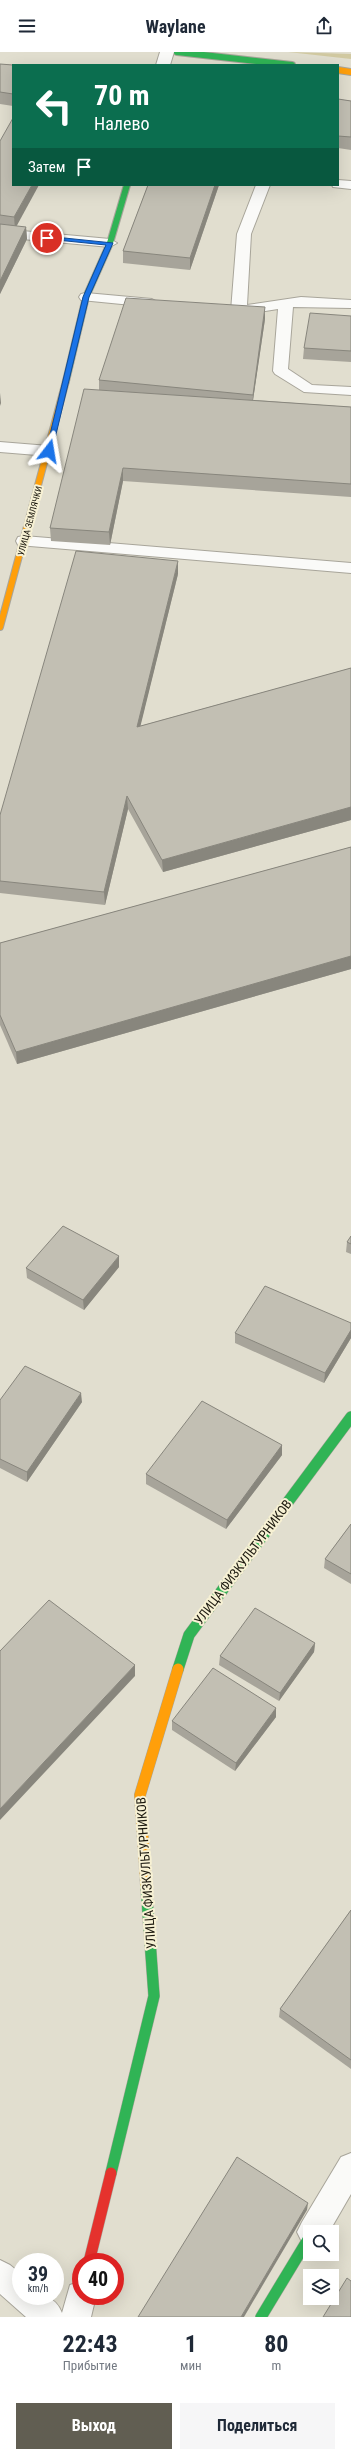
<!DOCTYPE html>
<html lang="ru">
<head>
<meta charset="utf-8">
<style>
	body { margin:0; font-family:"Roboto Condensed",sans-serif; background:#f6f6f7; color:#1f2937; height:100vh; display:flex; flex-direction:column; font-size:15px; white-space:nowrap }
	* { box-sizing:border-box; margin:0 }
	p { font-size:13px; color:#747a83 }
	.icon { flex:none; width:22px; height:22px; fill:none; stroke:currentColor; stroke-width:2; stroke-linecap:round; stroke-linejoin:round }
	.map { position:relative; height:2265px; overflow:hidden }
	.sheet { display:flex; flex-direction:column; background:#fff; flex:1 }
	.sheet>* { flex:none }
	.guide { position:absolute; left:12px; top:12px; width:327px; height:122px; border-radius:0px; box-shadow:0 4px 16px #0002; background:#0b6e4f; color:#fff; overflow:hidden }
	.tools { position:absolute; left:303px; top:2173px; display:grid; gap:8px }
	.tools a { display:grid; place-items:center; width:36px; height:36px; border-radius:0px; background:#fff; box-shadow:0 4px 16px #0002; font-size:20px }
	.speed { position:absolute; left:12px; top:2201px; display:flex; gap:8px; font-size:20px; font-weight:700; text-align:center }
	.speed>* { display:grid; place-content:center; width:52px; height:52px; border-radius:50%; background:#fff; box-shadow:0 4px 16px #0002; line-height:1 }
	.speed small { font-size:10px; font-weight:400 }
	.speed .limit { border:6px solid #d22; background:#fff; color:#111 }
	.pin { position:absolute; display:grid; place-items:center; width:34px; height:34px; color:#fff; margin:-17px; border:2px solid #fff; border-radius:50%; box-shadow:0 1px 4px #0007 }
	.me { position:absolute; width:44px; margin:-22px; rotate:14deg; stroke-linejoin:round; filter:drop-shadow(0 0 3px #0008) }
	.turn { display:flex; align-items:center; gap:14px; height:84px; padding:0 16px; font-size:18px }
	.turn .icon { width:52px; height:52px; stroke-width:2.5 }
	.turn b { display:block; font-size:28px; line-height:34px }
	.then { display:flex; align-items:center; height:38px; padding:0 16px; background:#0003; gap:8px; font-size:15px }
	.eta { display:flex; justify-content:space-evenly; align-items:center; height:68px; text-align:center }
	.eta b { font-size:24px; font-weight:700; line-height:28px }
	.primary-button { display:flex; gap:8px; margin-top:auto; padding:8px 16px }
	.primary-button a { flex:1; height:46px; border-radius:0px; background:#615e52; color:#fff; font-size:16px; font-weight:700; line-height:46px; text-align:center }
	.primary-button a+a { background:#f6f6f7; color:#1f2937 }
	header { display:flex; justify-content:space-between; align-items:center; height:52px; padding:0 16px; background:#fff; font-size:18px; font-weight:700 }
	.map>svg:first-child { display:block }
</style>
</head>
<body>
<header><svg class="icon" aria-label="menu" viewBox="0 0 24 24"><path d="M4 6h16M4 12h16M4 18h16"/></svg>Waylane<svg class="icon" aria-label="share" viewBox="0 0 24 24"><path d="M12 15V3M7 8l5-5 5 5M5 13v7h14v-7"/></svg></header>
<div class="map">
<svg width="351" height="2265" viewBox="0 0 351 2265">
	<rect width="100%" height="100%" fill="#e1decf"/>
	<polygon fill="#d1c9a1" points="288,0 351,2 351,7"/>
	<g fill="none" stroke-linecap="round" stroke-linejoin="round">
		<g stroke="#a8a59a" stroke-width="2">
			<g id="lane">
				<polygon points="338,128 351,129 351,137 333,135 332,133 338,133"/>
				<polygon points="256,133 270,133 251,182 247,253 301,245 351,248 351,256 293,255 288,317 312,333 351,335 351,343 304,340 275,322 273,319 278,257 239,263 233,262 231,259 237,182"/>
				<polygon points="0,177 110,187 117,191 110,195 0,185"/>
				<polygon points="86,241 152,247 159,251 152,255 81,248 79,245 81,242"/>
				<polygon points="0,390 49,394 57,399 49,404 0,400"/>
				<polygon points="24,484 351,511 351,521 18,493 16,489 18,485"/>
			</g>
		</g>
		<g stroke="#a8a59a" stroke-width="2">
			<g id="street">
				<polygon points="160,0 174,0 170,13 156,13"/>
				<polygon points="351,2101 351,2142 329,2180 310,2180 310,2194 302,2190 297,2180 302,2170 341,2105"/>
				<path d="M0,2208L10,2213L21,2222V2244C39,2244 54,2241 62,2261L70,2233L81,2229V2244H96L91,2265H26L0,2242Z"/>
			</g>
		</g>
		<g stroke="#a8a59a" stroke-width="8">
			<g id="fast-far1">
				<polyline points="177,0 292,13"/>
				<polyline points="66,329 86,245 110,191 127,133"/>
			</g>
		</g>
		<g stroke="#a8a59a" stroke-width="12">
			<g id="fast">
				<polyline points="178,1617 189,1583 351,1365"/>
				<polyline points="111,2121 154,1944 146,1833"/>
				<polyline points="261,2265 310,2184"/>
			</g>
		</g>
		<g stroke="#a8a59a" stroke-width="8">
			<g id="slow-far1">
				<polyline points="338,18 351,20"/>
				<polyline points="0,575 66,329"/>
			</g>
		</g>
		<g stroke="#a8a59a" stroke-width="12">
			<polyline id="slow" points="146,1833 140,1743 178,1617"/>
		</g>
		<g stroke="#a8a59a" stroke-width="12">
			<polyline id="jam" points="89,2210 111,2121"/>
		</g>
		<use href="#lane" fill="#fafaf8" fill-rule="evenodd"/>
		<use href="#street" fill="#fafaf8" fill-rule="evenodd"/>
		<use href="#fast-far1" stroke="#30b455" stroke-width="6"/>
		<use href="#fast" stroke="#30b455" stroke-width="11"/>
		<use href="#slow-far1" stroke="#ff9f0a" stroke-width="6"/>
		<use href="#slow" stroke="#ff9f0a" stroke-width="11"/>
		<use href="#jam" stroke="#e5322d" stroke-width="11"/>
	</g>
	<g fill="#a7a49a">
		<polygon points="0,12 13,13 13,54 0,52"/>
		<polygon points="338,47 351,49 351,98 338,96"/>
		<polygon points="0,89 16,174 26,175 27,187 0,242"/>
		<polygon points="148,133 219,133 190,218 123,211 123,199"/>
		<polygon points="351,264 351,310 303,307 304,296"/>
		<polygon points="265,267 253,348 351,355 351,445 123,429 110,493 51,489 50,476 99,338 99,328"/>
		<polygon points="178,522 140,674 351,616 351,768 163,820 128,757 105,853 0,841 0,763"/>
		<polygon points="351,795 351,917 17,1012 0,973 0,891"/>
		<polygon points="351,1184 351,1202 346,1200 347,1190"/>
		<polygon points="119,1215 84,1258 27,1226 26,1216"/>
		<polygon points="351,1271 351,1286 324,1331 235,1291 235,1281"/>
		<polygon points="0,1348 82,1350 27,1430 0,1416"/>
		<polygon points="282,1393 282,1403 226,1477 146,1432 146,1422"/>
		<polygon points="351,1472 351,1532 324,1516 325,1507"/>
		<polygon points="315,1591 314,1600 279,1649 219,1613 220,1604"/>
		<polygon points="276,1665 235,1719 172,1678 172,1669"/>
		<polygon points="351,1858 351,2017 279,1965 280,1957"/>
	</g>
	<g fill="#88867d">
		<polygon points="32,133 39,133 15,177 14,165"/>
		<polygon points="215,133 219,133 190,218 190,206"/>
		<polygon points="26,175 27,187 0,242 0,229"/>
		<polygon points="265,255 265,267 252,355 253,343"/>
		<polygon points="0,341 1,351 0,354"/>
		<polygon points="123,416 123,429 110,493 109,480"/>
		<polygon points="178,509 178,522 137,688 137,675"/>
		<polygon points="127,744 128,757 105,853 104,840"/>
		<polygon points="351,755 351,768 163,820 162,808"/>
		<polygon points="351,904 351,917 17,1012 16,1000"/>
		<polygon points="119,1204 119,1215 84,1258 83,1248"/>
		<polygon points="351,1278 351,1286 324,1331 325,1321"/>
		<polygon points="81,1341 82,1350 27,1430 27,1420"/>
		<polygon points="282,1393 282,1403 226,1477 227,1468"/>
		<polygon points="315,1591 314,1600 279,1649 280,1641"/>
		<polygon points="135,1613 135,1624 0,1768 0,1757"/>
		<polygon points="276,1656 276,1665 235,1719 236,1711"/>
		<polygon points="308,2151 307,2158 244,2265 241,2265"/>
	</g>
	<g fill="#c2bfb3" stroke="#88867d">
		<polygon points="0,12 13,13 13,42 0,40"/>
		<polygon points="338,47 351,49 351,85 338,84"/>
		<polygon points="13,66 13,133 32,133 14,165 0,163 0,89"/>
		<polygon points="148,133 215,133 190,206 123,199"/>
		<polygon points="0,172 26,175 0,229"/>
		<polygon points="126,246 265,255 253,343 99,328"/>
		<polygon points="310,261 351,264 351,299 304,296"/>
		<polygon points="84,337 351,355 351,432 123,416 109,480 50,476"/>
		<polygon points="76,499 178,509 137,675 351,616 351,755 162,808 127,744 104,840 0,829 0,763"/>
		<polygon points="351,795 351,904 16,1000 0,963 0,891"/>
		<polygon points="63,1174 119,1204 83,1248 26,1216"/>
		<polygon points="351,1184 351,1192 347,1190"/>
		<polygon points="265,1234 351,1271 351,1278 325,1321 235,1281"/>
		<polygon points="25,1314 81,1341 27,1420 0,1407 0,1348"/>
		<polygon points="202,1349 282,1393 227,1468 146,1422"/>
		<polygon points="351,1472 351,1522 325,1507"/>
		<polygon points="49,1548 135,1613 0,1757 0,1599"/>
		<polygon points="255,1556 315,1591 280,1641 220,1604"/>
		<polygon points="213,1616 276,1656 236,1711 172,1669"/>
		<polygon points="351,1858 351,2008 280,1957"/>
		<polygon points="237,2105 308,2151 241,2265 138,2265"/>
		<polygon points="347,2226 351,2229 351,2265 323,2265"/>
	</g>
	<polygon fill="#1a73e8" stroke="#114b97" points="45,184 113,191 89,245 52,399 49,401 46,399 83,245 106,193 47,187"/>
	<g text-anchor="middle" dominant-baseline="central" stroke-width="4" stroke-linejoin="round" paint-order="stroke">
		<g font-size="9" fill="#1c190f" stroke="#f7f1d4">
			<text transform="translate(30 469) rotate(-75)">УЛИЦА ЗЕМЛЯЧКИ</text>
		</g>
		<g font-size="13" fill="#1c190f" stroke="#f7f1d4">
			<text transform="translate(243 1510) rotate(-53)">УЛИЦА ФИЗКУЛЬТУРНИКОВ</text>
			<text transform="translate(146 1821) rotate(-94)">УЛИЦА ФИЗКУЛЬТУРНИКОВ</text>
		</g>
	</g>
</svg>
<div class="tools">
<a><svg class="icon" aria-label="search" viewBox="0 0 24 24"><circle cx="10" cy="10" r="6"/><path d="M15 15l6 6"/></svg></a>
<a><svg class="icon" aria-label="layers" viewBox="0 0 24 24"><path d="M12 4l9 5-9 5-9-5zM3 14l9 5 9-5"/></svg></a>
</div>
<div class="speed"><div>39<small>km/h</small></div><div class="limit">40</div></div>
<div class="pin" style="left:47px;top:186px;background:#d93025"><svg class="icon" aria-label="arrive" viewBox="0 0 24 24"><path d="M6 21V4h12l-3 4 3 4H6"/></svg></div>
<svg class="me" style="left:49px;top:399px" viewBox="-20 -20 40 40"><path d="M0-17L14 15 0 8-14 15z" fill="#1a73e8" stroke="#fff" stroke-width="4"/></svg>
<div class="guide">
<div class="turn"><svg class="icon" aria-label="left" viewBox="0 0 24 24"><path d="M17 20v-9H6M10 6l-5 5 5 5"/></svg><div><b>70 m</b>Налево</div></div>
<div class="then">Затем<svg class="icon" aria-label="arrive" viewBox="0 0 24 24"><path d="M6 21V4h12l-3 4 3 4H6"/></svg></div>
</div>
</div>
<section class="sheet">
<div class="eta">
<div><b>22:43</b><p>Прибытие</p></div>
<div><b>1</b><p>мин</p></div>
<div><b>80</b><p>m</p></div>
</div>
<div class="primary-button"><a>Выход</a><a>Поделиться</a></div>
</section>
</body>
</html>
